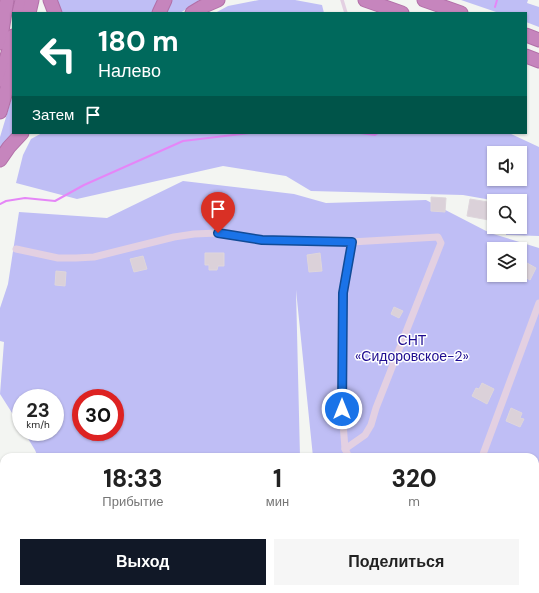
<!DOCTYPE html>
<html lang="ru">
<head>
<meta charset="utf-8">
<style>
	body { margin:0; font-family:"DM Sans",sans-serif; background:#f6f6f6; color:#222; height:100vh; display:flex; flex-direction:column; font-size:15px; white-space:nowrap }
	* { box-sizing:border-box; margin:0 }
	p { font-size:13px; color:#767676 }
	.icon { flex:none; width:22px; height:22px; fill:none; stroke:currentColor; stroke-width:2; stroke-linecap:round; stroke-linejoin:round }
	.map { position:relative; flex:1; overflow:hidden }
	.details { position:absolute; left:0px; top:453px; width:539px; height:140px; display:flex; flex-direction:column; background:#fff; border-radius:12px 12px 0 0; box-shadow:0 1px 3px #0004 }
	.details>* { flex:none }
	.top-card { position:absolute; left:12px; top:12px; width:515px; height:122px; border-radius:0px; box-shadow:0 1px 3px #0004; background:#00695c; color:#fff; overflow:hidden }
	.controls { position:absolute; left:487px; top:146px; display:grid; gap:8px }
	.controls a { display:grid; place-items:center; width:40px; height:40px; border-radius:0px; background:#fff; box-shadow:0 1px 3px #0004; font-size:20px }
	.speed { position:absolute; left:12px; top:389px; display:flex; gap:8px; font-size:20px; font-weight:700; text-align:center }
	.speed>* { display:grid; place-content:center; width:52px; height:52px; border-radius:50%; background:#fff; box-shadow:0 1px 3px #0004; line-height:1 }
	.speed small { font-size:10px; font-weight:400 }
	.speed .limit { border:6px solid #d22; background:#fff; color:#111 }
	.pin { position:absolute; display:grid; place-items:center; width:34px; height:34px; color:#fff; margin:-41px -17px; border-radius:50% 50% 50% 0; rotate:-45deg; box-shadow:0 0 4px #0007 }
	.pin .icon { rotate:45deg }
	.me { position:absolute; width:44px; margin:-22px; rotate:0deg; stroke-linejoin:round; filter:drop-shadow(0 0 3px #0008) }
	.turn { display:flex; align-items:center; gap:14px; height:84px; padding:0 20px; font-size:18px }
	.turn .icon { width:52px; height:52px; stroke-width:2.5 }
	.turn b { display:block; font-size:28px; line-height:34px }
	.then { display:flex; align-items:center; height:38px; padding:0 20px; background:#0003; gap:8px; font-size:15px }
	.eta { display:flex; justify-content:space-evenly; align-items:center; height:68px; text-align:center }
	.eta b { font-size:24px; font-weight:800; line-height:28px }
	.primary-button { display:flex; gap:8px; margin-top:auto; padding:8px 20px }
	.primary-button a { flex:1; height:46px; border-radius:0px; background:#111827; color:#fff; font-size:16px; font-weight:800; line-height:46px; text-align:center }
	.primary-button a+a { background:#f6f6f6; color:#222 }
	.map>svg:first-child { display:block }
</style>
</head>
<body>
<div class="map">
<svg width="539" height="593" viewBox="0 0 539 593">
	<rect width="100%" height="100%" fill="#f3f5f2"/>
	<g fill="#bfbef5" fill-rule="evenodd">
		<polygon points="53,0 159,0 153,13 58,13"/>
		<polygon points="170,0 201,0 180,13 165,13"/>
		<polygon points="259,0 295,0 322,5 324,13 215,13 228,6"/>
		<polygon points="461,0 528,0 527,3 539,7 539,27 526,22 526,13 499,13"/>
		<polygon points="13,94 13,133 14,133 0,150 0,137"/>
		<path d="M42,133H509L539,147V236L506,235L507,227H520V201H497L463,195L311,191L286,176L223,166L77,199L16,183L23,155L31,139ZM494,153H520V179H494Z"/>
		<path d="M183,181L294,194L326,203L426,200L490,233L539,248V471L535,482V457H313L296,290L300,457H38L35,450L24,432H55V398H21V427L0,394L4,342L0,341V308L8,284L19,212L107,218ZM494,249H520V275H494ZM81,398H115V432H81Z"/>
		<polygon points="94,589 303,589 303,593 95,593"/>
		<polygon points="313,589 419,589 419,593 312,593"/>
	</g>
	<g fill="none" stroke-linecap="round" stroke-linejoin="round">
		<g stroke="#e586f7" stroke-width="2">
			<polyline points="495,7 497,0"/>
			<polyline points="360,133 375,135 378,133"/>
			<polyline points="0,204 6,201 25,198 55,201 84,185 183,141 250,133"/>
		</g>
	</g>
	<g fill="#dbd1d9" stroke="#ded6dc">
		<polygon points="431,197 446,198 445,212 431,211"/>
		<polygon points="470,199 494,203 494,221 467,216"/>
		<polygon points="205,253 224,253 224,266 218,266 217,270 209,270 209,265 205,265"/>
		<polygon points="320,253 322,271 309,272 307,255"/>
		<polygon points="143,256 147,269 134,272 130,259"/>
		<polygon points="527,263 536,268 530,280 521,275"/>
		<polygon points="56,271 66,272 65,286 55,285"/>
		<polygon points="394,307 403,311 399,318 391,314"/>
		<polygon points="482,383 494,389 487,404 472,396 476,388 479,389"/>
		<polygon points="511,408 522,413 520,418 524,419 520,427 506,421"/>
	</g>
	<g fill="none" stroke-linecap="round" stroke-linejoin="round">
		<g stroke="#b270a8" stroke-width="15">
			<g id="highway">
				<polyline points="50,0 55,13"/>
				<polyline points="365,0 402,13"/>
				<polyline points="424,0 461,13"/>
				<polyline points="19,13 22,0"/>
				<polyline points="29,13 32,0"/>
				<polyline points="159,13 165,0"/>
				<polyline points="192,13 202,7 218,0"/>
				<polyline points="526,35 539,40"/>
				<polyline points="0,43 7,0"/>
				<polyline points="526,56 539,61"/>
				<polyline points="0,80 13,36"/>
				<polyline points="0,112 13,68"/>
				<polyline points="0,160 9,147 22,133"/>
			</g>
		</g>
		<g stroke="#e3d0e2" stroke-width="3.5">
			<polyline points="342,0 346,13"/>
			<polyline points="0,518 4,519"/>
			<polyline points="535,555 539,556"/>
			<polyline points="97,593 98,589"/>
			<polyline points="464,593 467,589"/>
		</g>
		<g stroke="#e3d0e2" stroke-width="7">
			<polyline points="16,249 58,258 76,258 94,257 174,237 194,234 218,233 262,240 304,241 351,242 438,237 441,243 376,408 371,425 365,435 345,449"/>
			<polyline points="349,457 345,449 342,409 343,293 351,242"/>
			<polyline points="482,457 539,303"/>
			<polyline points="366,589 366,593"/>
		</g>
		<use href="#highway" stroke="#c685bd" stroke-width="13"/>
	</g>
	<g fill="none" stroke-linecap="round" stroke-linejoin="round">
		<g stroke="#114b97" stroke-width="10">
			<polyline id="route" points="218,233 262,240 352,242 343,293 342,409"/>
		</g>
		<use href="#route" stroke="#1a73e8" stroke-width="7"/>
	</g>
	<g text-anchor="middle" dominant-baseline="central" stroke-width="3" stroke-linejoin="round" paint-order="stroke">
		<g font-size="14" fill="#1e0c90" stroke="#fff">
			<text x="412" y="340">СНТ<tspan x="412" dy="16">«Сидоровское-2»</tspan></text>
		</g>
	</g>
</svg>
<div class="controls">
<a><svg class="icon" aria-label="sound" viewBox="0 0 24 24"><path d="M4 9h4l5-4v14l-5-4H4zM17 9q2 3 0 6"/></svg></a>
<a><svg class="icon" aria-label="search" viewBox="0 0 24 24"><circle cx="10" cy="10" r="6"/><path d="M15 15l6 6"/></svg></a>
<a><svg class="icon" aria-label="layers" viewBox="0 0 24 24"><path d="M12 4l9 5-9 5-9-5zM3 14l9 5 9-5"/></svg></a>
</div>
<div class="speed"><div>23<small>km/h</small></div><div class="limit">30</div></div>
<div class="pin" style="left:218px;top:233px;background:#d93025"><svg class="icon" aria-label="arrive" viewBox="0 0 24 24"><path d="M6 21V4h12l-3 4 3 4H6"/></svg></div>
<svg class="me" style="left:342px;top:409px" viewBox="-20 -20 40 40"><circle r="17" fill="#1a73e8" stroke="#fff" stroke-width="3"/><path d="M0-11L8 9 0 5-8 9z" fill="#fff"/></svg>
<div class="top-card">
<div class="turn"><svg class="icon" aria-label="left" viewBox="0 0 24 24"><path d="M17 20v-9H6M10 6l-5 5 5 5"/></svg><div><b>180 m</b>Налево</div></div>
<div class="then">Затем<svg class="icon" aria-label="arrive" viewBox="0 0 24 24"><path d="M6 21V4h12l-3 4 3 4H6"/></svg></div>
</div>
<section class="details">
<div class="eta">
<div><b>18:33</b><p>Прибытие</p></div>
<div><b>1</b><p>мин</p></div>
<div><b>320</b><p>m</p></div>
</div>
<div class="primary-button"><a>Выход</a><a>Поделиться</a></div>
</section>
</div>
</body>
</html>
